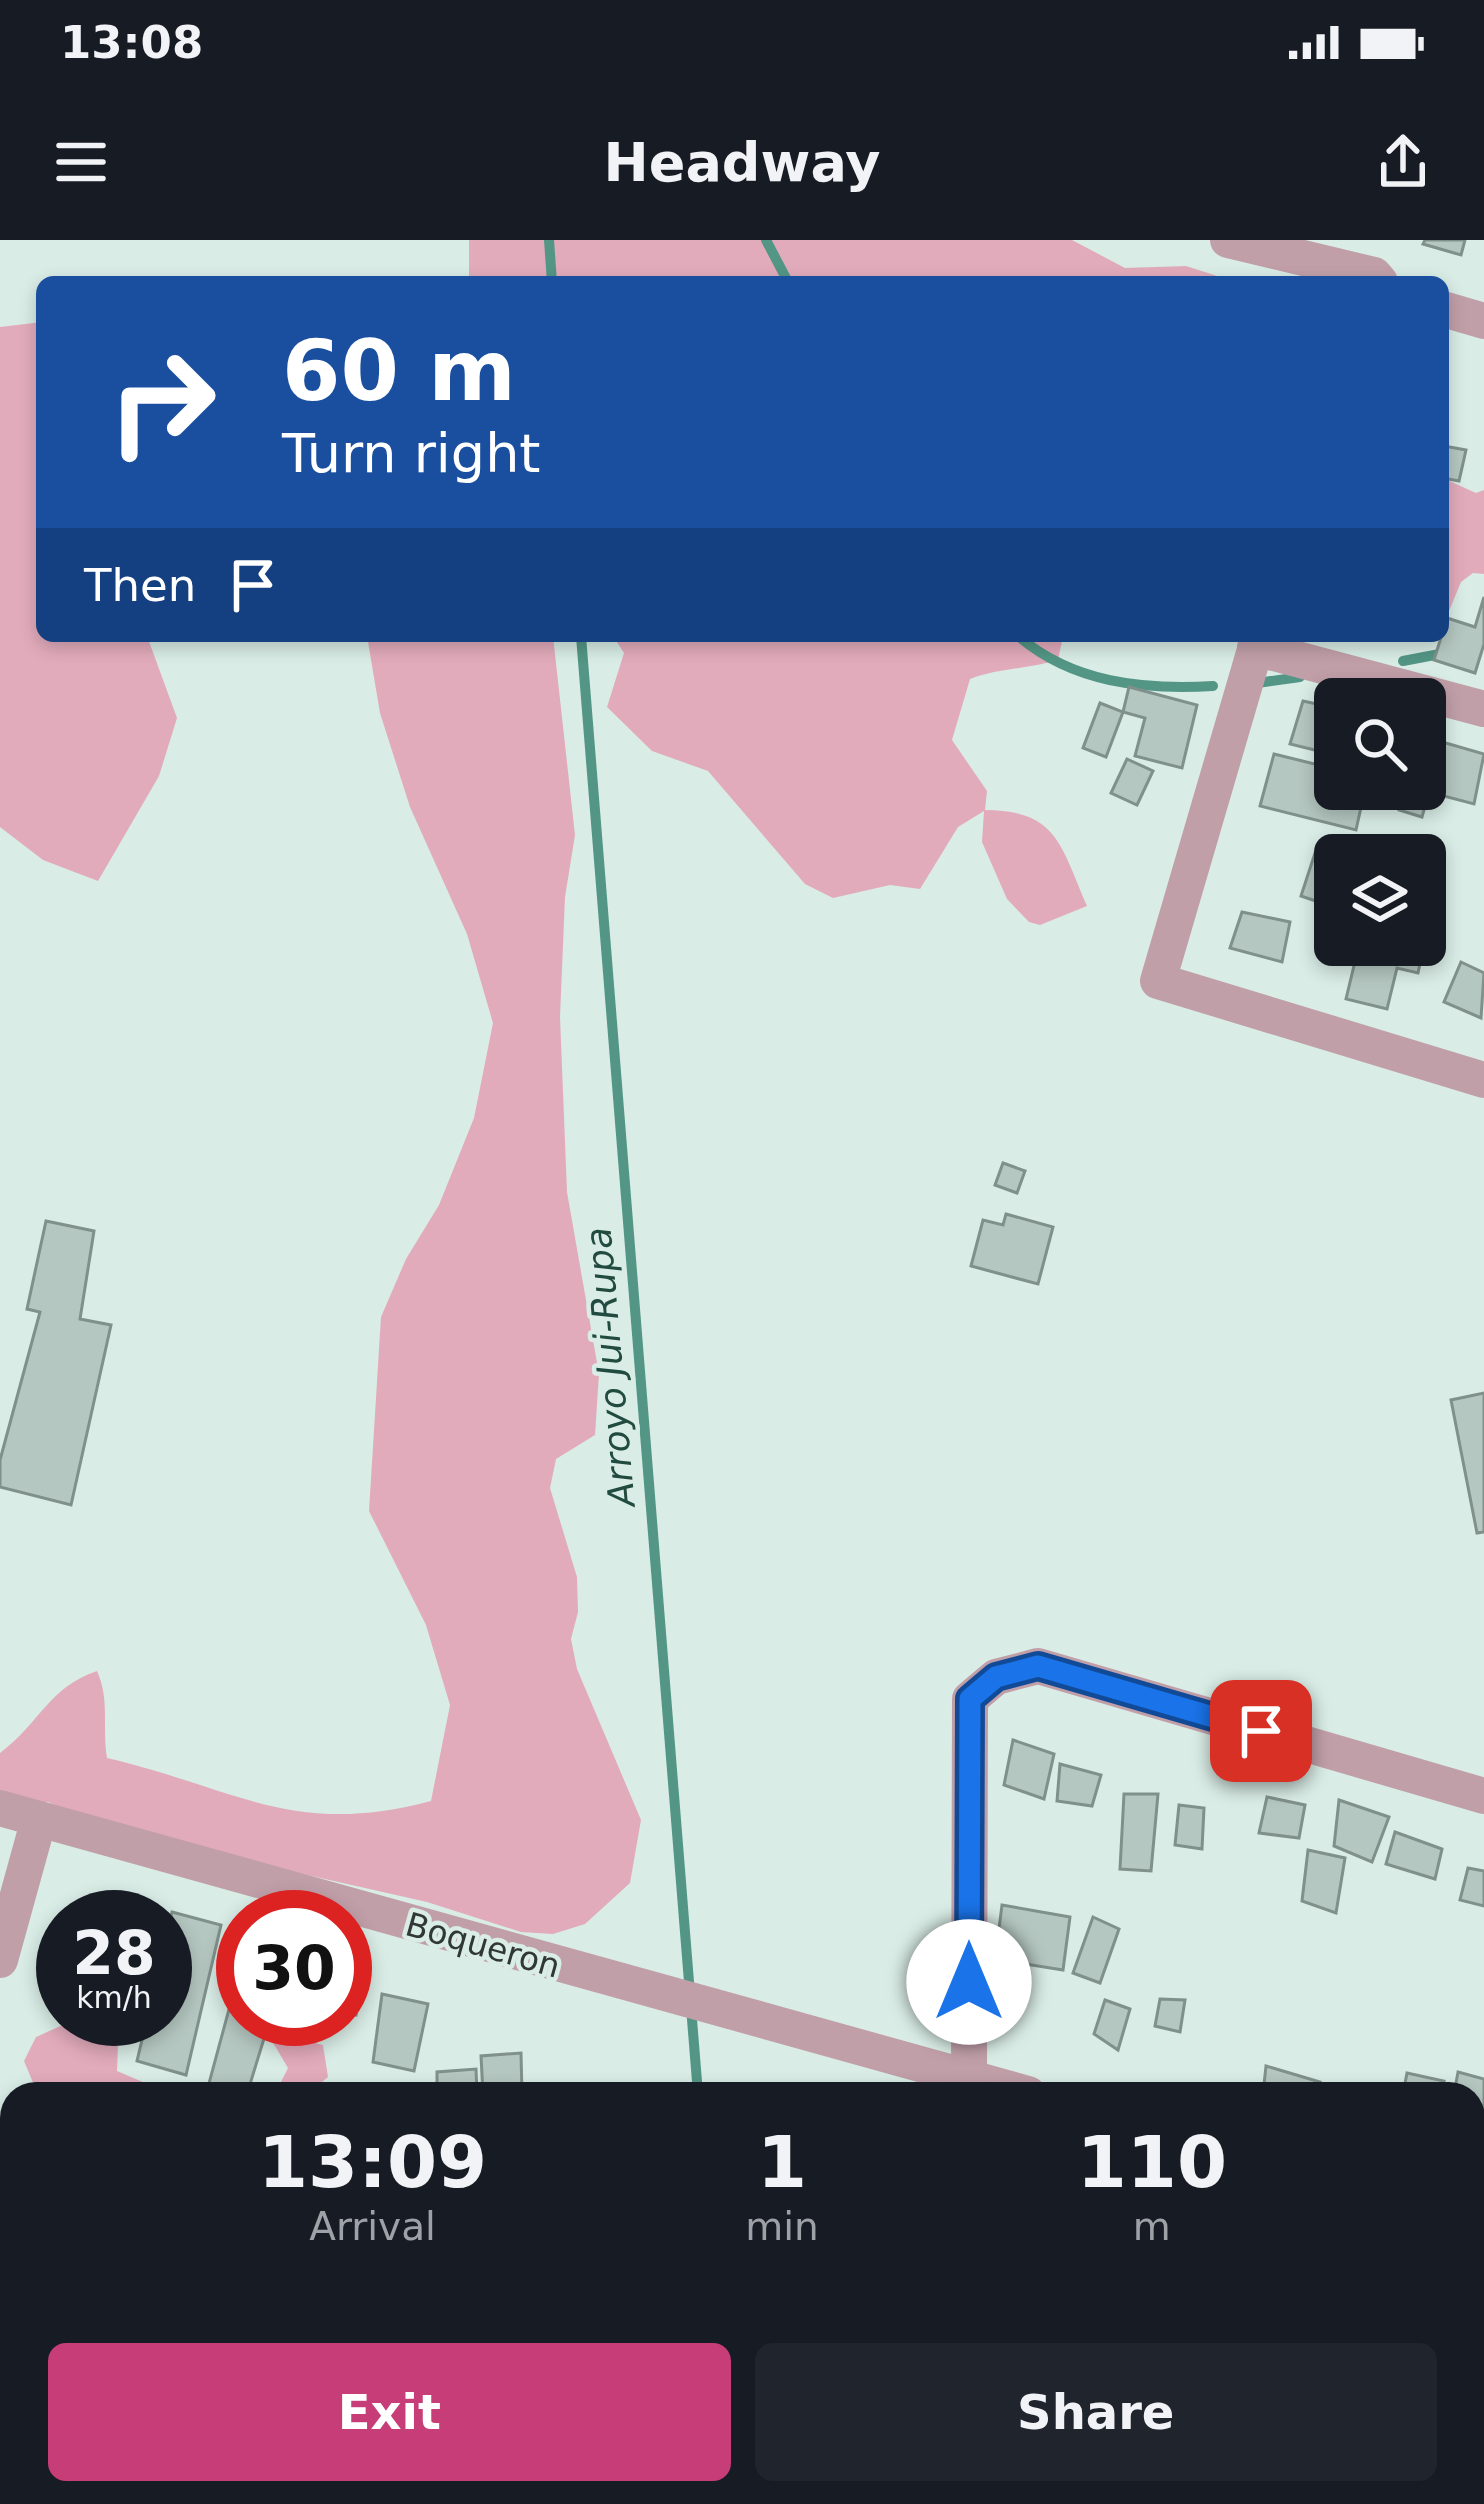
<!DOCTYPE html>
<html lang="en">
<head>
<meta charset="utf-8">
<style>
	body { margin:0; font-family:"DejaVu Sans",sans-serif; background:#20242c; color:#f1f3f6; height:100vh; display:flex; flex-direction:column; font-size:45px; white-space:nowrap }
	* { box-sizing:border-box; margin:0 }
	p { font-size:39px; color:#9ea1a6 }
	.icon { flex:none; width:66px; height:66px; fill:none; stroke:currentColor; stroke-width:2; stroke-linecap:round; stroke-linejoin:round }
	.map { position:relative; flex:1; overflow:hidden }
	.panel { position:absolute; left:0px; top:1842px; width:1485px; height:423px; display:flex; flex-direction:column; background:#171b24; border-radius:36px 36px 0 0; box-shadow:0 6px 18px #0003 }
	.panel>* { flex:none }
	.top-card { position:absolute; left:36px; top:36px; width:1413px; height:366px; border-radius:18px; box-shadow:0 6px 18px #0003; background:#1a4fa0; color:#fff; overflow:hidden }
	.fabs { position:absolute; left:1314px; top:438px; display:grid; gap:24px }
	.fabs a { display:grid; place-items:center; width:132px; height:132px; border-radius:18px; background:#171b24; box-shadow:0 6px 18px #0003; font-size:60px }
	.speed { position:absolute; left:36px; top:1650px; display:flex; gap:24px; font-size:60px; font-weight:700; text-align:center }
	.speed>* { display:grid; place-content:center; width:156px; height:156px; border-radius:50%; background:#171b24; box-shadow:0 6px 18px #0003; line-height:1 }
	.speed small { font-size:30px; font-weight:400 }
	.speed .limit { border:18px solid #d22; background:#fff; color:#111 }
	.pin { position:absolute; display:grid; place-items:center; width:102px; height:102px; color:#fff; margin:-51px; border-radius:24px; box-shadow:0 6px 18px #0006 }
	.me { position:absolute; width:132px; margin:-66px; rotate:0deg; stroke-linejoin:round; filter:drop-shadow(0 0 9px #0008) }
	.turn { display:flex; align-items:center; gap:42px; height:252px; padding:0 48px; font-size:54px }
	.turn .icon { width:156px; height:156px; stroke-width:2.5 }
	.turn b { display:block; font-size:84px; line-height:102px }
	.then { display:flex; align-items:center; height:114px; padding:0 48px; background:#0003; gap:24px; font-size:45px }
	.eta { display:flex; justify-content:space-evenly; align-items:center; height:204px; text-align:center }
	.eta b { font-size:72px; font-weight:600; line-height:84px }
	.primary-button { display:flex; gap:24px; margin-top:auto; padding:24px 48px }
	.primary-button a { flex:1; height:138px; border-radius:18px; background:#c63d78; color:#fff; font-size:48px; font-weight:600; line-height:138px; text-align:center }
	.primary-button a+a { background:#20242c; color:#f1f3f6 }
	.status { display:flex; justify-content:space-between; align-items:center; height:84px; padding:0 60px; background:#171b24; direction:ltr }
	.status svg { height:33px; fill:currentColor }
	header { display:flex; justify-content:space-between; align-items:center; height:156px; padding:0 48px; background:#171b24; font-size:54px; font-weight:600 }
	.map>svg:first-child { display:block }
</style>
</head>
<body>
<div class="status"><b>13:08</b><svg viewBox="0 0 49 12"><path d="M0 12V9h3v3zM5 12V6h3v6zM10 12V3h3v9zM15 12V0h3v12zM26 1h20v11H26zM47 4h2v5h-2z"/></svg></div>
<header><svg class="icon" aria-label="menu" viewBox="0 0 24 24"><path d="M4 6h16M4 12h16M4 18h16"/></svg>Headway<svg class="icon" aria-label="share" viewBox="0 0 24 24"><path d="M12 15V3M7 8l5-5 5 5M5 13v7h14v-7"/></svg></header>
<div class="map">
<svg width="1484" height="2264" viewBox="0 0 1484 2264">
	<rect width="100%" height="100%" fill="#d9ece6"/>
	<g fill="#e2abbc">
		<polygon points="469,0 1072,0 1125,28 1186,26 1236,42 469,42"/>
		<polygon points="42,82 42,396 147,396 177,478 159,536 98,641 43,620 0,587 0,87"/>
		<polygon points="1443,238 1476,253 1484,250 1484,334 1473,333 1461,342 1449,371 1443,369"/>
		<path d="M367,396H553L575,595L565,657L560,777L567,952L599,1134L595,1195L556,1219L550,1248L577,1337L578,1372L571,1399L577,1429L641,1580L630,1643L585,1684L553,1694L521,1692L427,1662L103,1589L48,1562L18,1566L0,1559V1513C40,1483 49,1447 97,1431C110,1460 102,1486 107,1518C236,1548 293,1598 431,1561L450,1465L426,1385L369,1271L381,1077L406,1019L439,965L474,878L493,783L467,694L410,567L380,473Z"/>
		<path d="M613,396H1063L1058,420C1028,429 999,428 970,439L952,500L987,551L985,570C1058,570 1061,607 1087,666L1040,685L1029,682L1007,659L982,602L984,571L958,587L920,649L890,645L833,658L805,644L708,531L652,511L607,467L624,413Z"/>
		<polygon points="76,1779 119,1779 117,1831 171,1854 46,1854 34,1845 24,1821 36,1797"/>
		<polygon points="259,1779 295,1779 307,1801 323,1805 328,1837 307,1854 275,1854 288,1828"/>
	</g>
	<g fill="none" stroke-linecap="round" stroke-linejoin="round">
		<g stroke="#539685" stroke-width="10">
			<polyline points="549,0 552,42"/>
			<polyline points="766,0 788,42"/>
			<polyline points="581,396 698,1854"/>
			<path d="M1018,396C1073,443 1143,450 1213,446"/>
			<polyline points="1403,421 1445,413"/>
			<polyline points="1250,444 1300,437"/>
			<polyline points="723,2253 723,2264"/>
		</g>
	</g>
	<g fill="#b5c7c1" stroke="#80918c" stroke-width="3">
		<polygon points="1425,0 1465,0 1461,15 1423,4"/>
		<polygon points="1443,191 1444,206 1466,210 1459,241 1443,238"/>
		<polygon points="1484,357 1484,404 1475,433 1434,420 1447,378 1475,387"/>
		<polygon points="1129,447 1197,465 1182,528 1135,516 1145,478 1123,472"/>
		<polygon points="1303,461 1335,468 1335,515 1290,504"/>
		<polygon points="1100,463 1123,472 1106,517 1083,508"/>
		<polygon points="1425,497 1484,514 1474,564 1429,552 1422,577 1399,570 1405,549 1425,549"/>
		<polygon points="1274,514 1335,529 1335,549 1365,549 1356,590 1260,566"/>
		<polygon points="1127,519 1153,531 1137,565 1111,553"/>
		<polygon points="1315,613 1335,619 1333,667 1301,656"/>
		<polygon points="1242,672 1290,682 1282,722 1230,708"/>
		<polygon points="1359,705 1424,705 1418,733 1397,728 1387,769 1346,759"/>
		<polygon points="1461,722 1484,733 1481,778 1444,762"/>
		<polygon points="1003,923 1025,931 1017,953 995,945"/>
		<polygon points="1006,974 1053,987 1038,1044 971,1026 983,980 1003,985"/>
		<polygon points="46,981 94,991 80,1079 111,1085 71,1265 0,1247 0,1220 40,1072 27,1069"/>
		<polygon points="1484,1153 1484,1292 1477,1293 1451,1160"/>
		<polygon points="1013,1500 1054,1514 1044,1559 1004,1545"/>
		<polygon points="1060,1524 1101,1535 1092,1566 1057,1561"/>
		<polygon points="1124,1554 1158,1554 1151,1631 1120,1629"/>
		<polygon points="1267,1557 1305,1565 1299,1598 1259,1593"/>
		<polygon points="1339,1560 1389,1577 1372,1622 1334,1606"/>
		<polygon points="1179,1565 1204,1568 1202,1609 1175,1605"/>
		<polygon points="1395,1592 1442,1609 1435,1639 1386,1624"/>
		<polygon points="1308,1610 1345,1618 1336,1673 1302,1661"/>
		<polygon points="1468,1628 1484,1631 1484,1666 1460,1660"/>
		<polygon points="1002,1665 1070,1677 1063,1730 995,1719"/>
		<polygon points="172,1672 221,1685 186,1835 137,1821 147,1779 165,1779 165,1702"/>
		<polygon points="1093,1677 1119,1689 1100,1743 1073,1733"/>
		<polygon points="345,1722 364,1724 356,1775 345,1773"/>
		<polygon points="238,1736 243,1738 243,1779 270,1779 247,1854 228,1854 208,1847"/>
		<polygon points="382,1754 428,1764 414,1831 373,1822"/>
		<polygon points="1160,1759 1185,1760 1180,1792 1155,1786"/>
		<polygon points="1105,1760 1130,1769 1118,1810 1094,1794"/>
		<polygon points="521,1813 522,1854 483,1854 481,1816"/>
		<polygon points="1266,1826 1320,1842 1316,1854 1263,1854"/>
		<polygon points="476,1829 477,1854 437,1854 437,1832"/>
		<polygon points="1458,1832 1484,1839 1484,1952 1473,1950 1482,1916 1473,1913 1473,1854 1454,1854"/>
		<polygon points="1407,1833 1444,1841 1440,1854 1403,1854"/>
		<polygon points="950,2253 1040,2253 1037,2264 950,2264"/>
	</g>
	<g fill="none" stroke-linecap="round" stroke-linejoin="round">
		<g stroke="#c19fa9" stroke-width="36">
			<polyline points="1228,0 1374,35 1380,42"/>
			<polyline points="1443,69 1484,81"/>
			<polyline points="1259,396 1158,741 1484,840"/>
			<polyline points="1255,408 1484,469"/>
			<polyline points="0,1568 1028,1854"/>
			<polyline points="0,1720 39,1579"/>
			<polyline points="969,1836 970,1459 996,1437 1038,1426 1484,1556"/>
			<polyline points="1473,1987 1484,1990"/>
			<polyline points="24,2253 62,2264"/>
			<polyline points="1425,2253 1459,2264"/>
		</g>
	</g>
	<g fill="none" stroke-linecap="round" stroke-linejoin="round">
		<g stroke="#114b97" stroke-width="30">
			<polyline id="route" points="969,1742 970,1459 996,1437 1038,1426 1261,1491"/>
		</g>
		<use href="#route" stroke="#1a73e8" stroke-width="21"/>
	</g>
	<g text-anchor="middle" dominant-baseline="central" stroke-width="9" stroke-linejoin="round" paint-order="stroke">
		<g font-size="33" fill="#303735" stroke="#d9ece6">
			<text transform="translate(483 1705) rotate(16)">Boqueron</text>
		</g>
		<g font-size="36" font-style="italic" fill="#224b40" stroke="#d9ece6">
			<text transform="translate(610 1127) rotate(-95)">Arroyo Jui-Rupa</text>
		</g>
	</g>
</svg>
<div class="fabs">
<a><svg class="icon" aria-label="search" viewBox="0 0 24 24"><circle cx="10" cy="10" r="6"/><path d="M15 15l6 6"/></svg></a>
<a><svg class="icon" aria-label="layers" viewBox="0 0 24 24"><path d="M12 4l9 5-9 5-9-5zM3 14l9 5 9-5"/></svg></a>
</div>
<div class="speed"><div>28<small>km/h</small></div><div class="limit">30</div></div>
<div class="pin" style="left:1261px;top:1491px;background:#d93025"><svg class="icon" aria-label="arrive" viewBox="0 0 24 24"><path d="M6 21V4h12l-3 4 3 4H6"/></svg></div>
<svg class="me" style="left:969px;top:1742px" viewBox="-20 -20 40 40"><circle r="19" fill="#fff"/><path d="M0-13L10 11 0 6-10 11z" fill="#1a73e8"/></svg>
<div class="top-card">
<div class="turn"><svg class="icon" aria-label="right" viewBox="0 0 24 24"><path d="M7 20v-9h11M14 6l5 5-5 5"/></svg><div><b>60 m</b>Turn right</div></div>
<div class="then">Then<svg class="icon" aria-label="arrive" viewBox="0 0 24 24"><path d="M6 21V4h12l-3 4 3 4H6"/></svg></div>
</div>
<section class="panel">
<div class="eta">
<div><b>13:09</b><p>Arrival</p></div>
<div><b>1</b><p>min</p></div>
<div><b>110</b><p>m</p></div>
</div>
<div class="primary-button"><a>Exit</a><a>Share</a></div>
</section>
</div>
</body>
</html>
